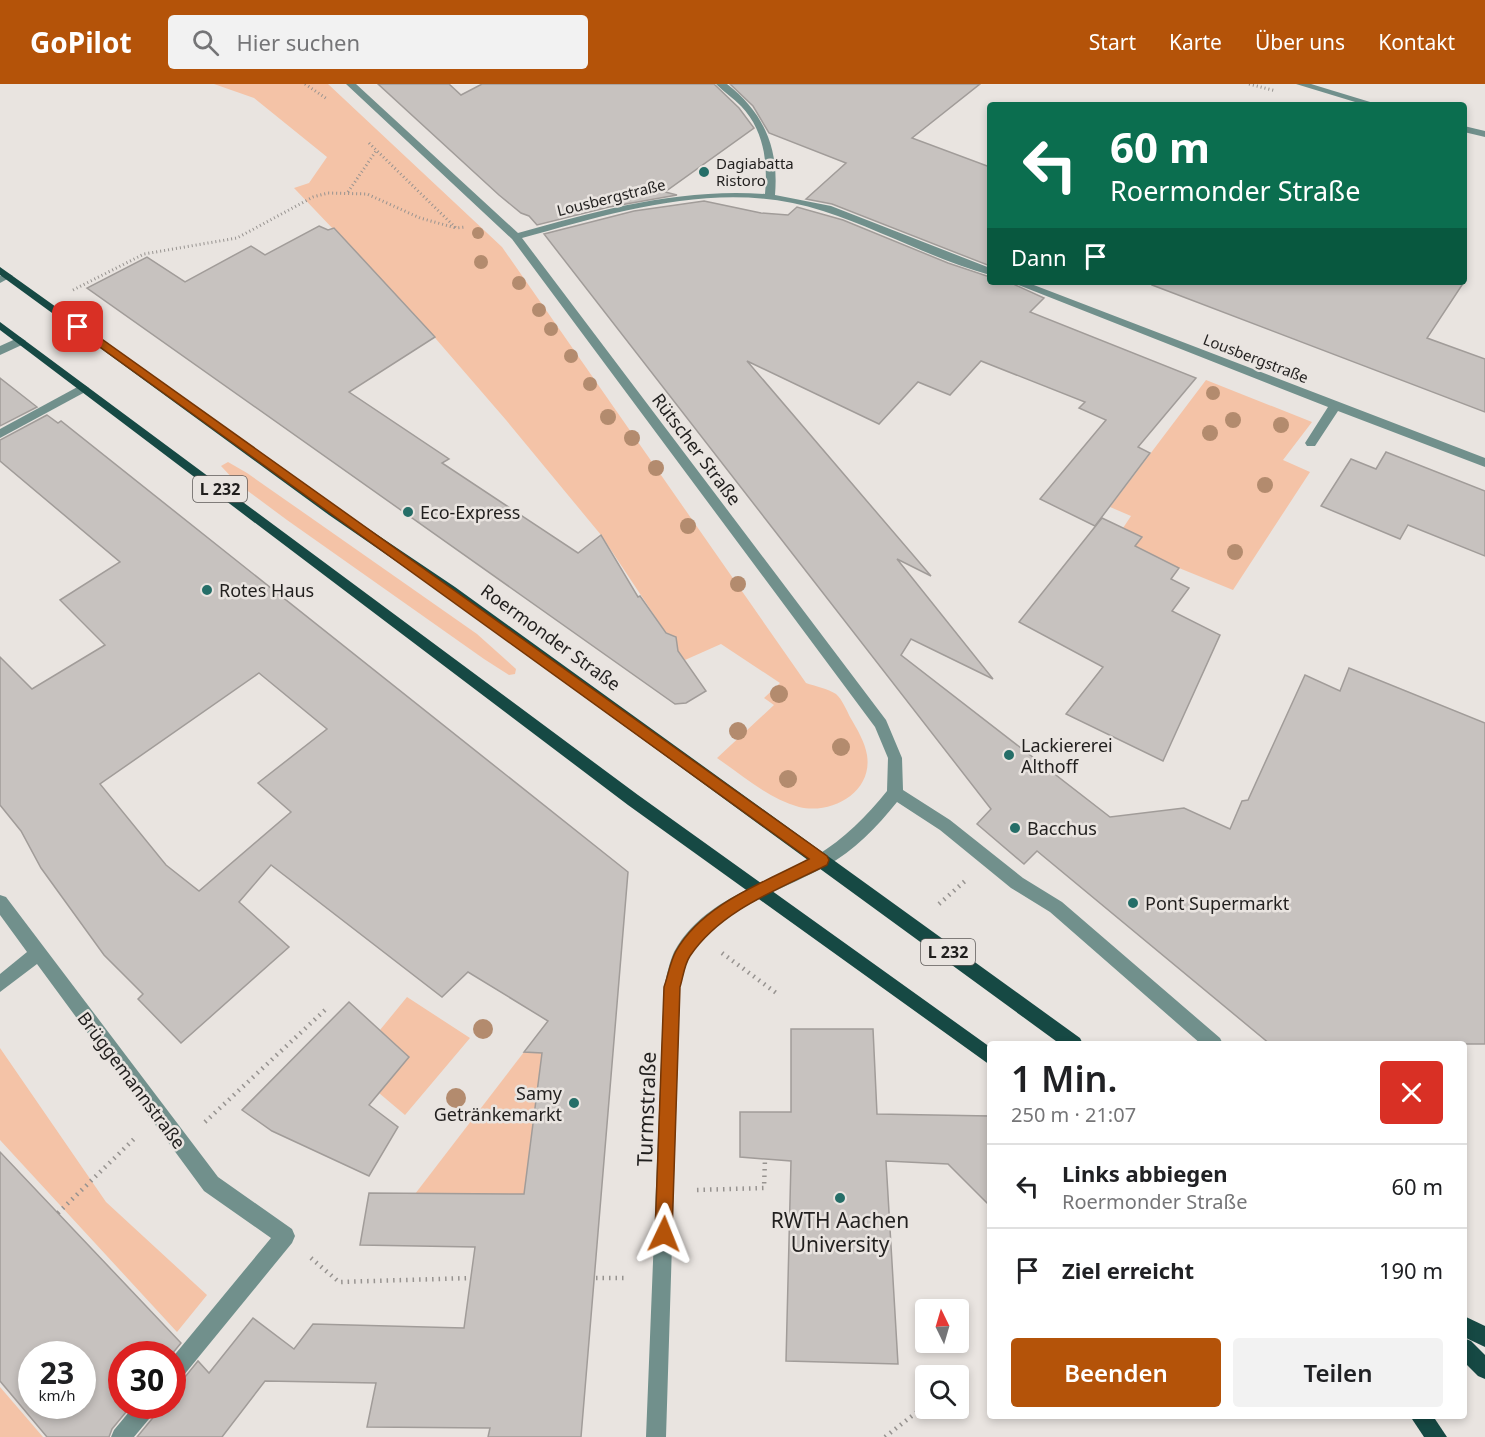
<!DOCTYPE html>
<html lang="de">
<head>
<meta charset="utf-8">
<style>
	body { margin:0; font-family:"Noto Sans",sans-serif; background:#f2f2f2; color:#202124; height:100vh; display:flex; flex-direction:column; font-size:22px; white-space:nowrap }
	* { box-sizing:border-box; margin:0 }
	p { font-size:20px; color:#757577 }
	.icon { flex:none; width:33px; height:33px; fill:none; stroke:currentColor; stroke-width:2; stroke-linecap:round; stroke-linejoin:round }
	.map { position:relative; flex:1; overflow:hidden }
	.details { position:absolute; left:987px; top:957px; width:480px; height:378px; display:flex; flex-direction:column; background:#fff; border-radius:6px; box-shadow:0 3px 9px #0003 }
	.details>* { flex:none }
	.banner { position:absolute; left:987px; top:18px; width:480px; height:183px; border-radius:6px; box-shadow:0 3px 9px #0003; background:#0b6e4f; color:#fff; overflow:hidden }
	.needle { width:39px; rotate:355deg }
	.controls { position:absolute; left:915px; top:1215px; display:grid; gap:12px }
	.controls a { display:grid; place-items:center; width:54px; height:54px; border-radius:6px; background:#fff; box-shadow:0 3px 9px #0003; font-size:30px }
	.speed { position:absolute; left:18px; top:1257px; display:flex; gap:12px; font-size:30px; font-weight:700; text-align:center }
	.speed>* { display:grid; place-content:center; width:78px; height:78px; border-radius:50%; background:#fff; box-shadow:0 3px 9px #0003; line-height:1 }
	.speed small { font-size:15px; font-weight:400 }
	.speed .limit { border:9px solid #d22; background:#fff; color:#111 }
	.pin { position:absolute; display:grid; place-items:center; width:51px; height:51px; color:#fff; margin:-26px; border-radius:12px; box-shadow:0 3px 9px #0006 }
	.me { position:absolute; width:66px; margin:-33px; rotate:2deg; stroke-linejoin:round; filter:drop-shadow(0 0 4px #0008) }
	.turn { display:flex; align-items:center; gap:21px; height:126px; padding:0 24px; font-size:27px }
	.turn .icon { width:78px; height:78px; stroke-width:2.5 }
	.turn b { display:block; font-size:42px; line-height:51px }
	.then { display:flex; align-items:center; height:57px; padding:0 24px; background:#0003; gap:12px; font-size:22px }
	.round { display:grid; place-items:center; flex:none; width:63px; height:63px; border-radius:6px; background:#f2f2f2 }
	.summary { display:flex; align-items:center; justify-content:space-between; height:102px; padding:0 24px }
	h1 { font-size:36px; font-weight:600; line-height:45px }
	.primary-button { display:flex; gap:12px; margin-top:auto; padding:12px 24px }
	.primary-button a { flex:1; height:69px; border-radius:6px; background:#b45309; color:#fff; font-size:24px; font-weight:600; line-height:69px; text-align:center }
	.primary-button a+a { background:#f2f2f2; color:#202124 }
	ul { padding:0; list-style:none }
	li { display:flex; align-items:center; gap:18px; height:84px; padding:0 24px; border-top:2px solid #e0e0e0 }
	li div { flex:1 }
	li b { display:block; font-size:22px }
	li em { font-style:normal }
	header { display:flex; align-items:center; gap:36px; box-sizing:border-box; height:84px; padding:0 30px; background:#b45309; color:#fff }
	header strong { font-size:28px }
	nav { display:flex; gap:33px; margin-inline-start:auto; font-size:21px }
	.search { width:420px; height:54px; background:#f2f2f2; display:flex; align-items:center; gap:15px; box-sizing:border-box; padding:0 21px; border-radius:6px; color:#757577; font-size:22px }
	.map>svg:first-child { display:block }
</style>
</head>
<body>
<header>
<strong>GoPilot</strong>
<div class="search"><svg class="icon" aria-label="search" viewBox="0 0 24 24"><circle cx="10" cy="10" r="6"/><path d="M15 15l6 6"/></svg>Hier suchen</div>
<nav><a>Start</a><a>Karte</a><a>Über uns</a><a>Kontakt</a></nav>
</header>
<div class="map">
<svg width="1485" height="1353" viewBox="0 0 1485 1353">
	<rect width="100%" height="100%" fill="#e9e4e0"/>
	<g fill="#f4c3a7">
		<path d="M214,0H328L502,163L806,599C815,602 828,605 836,610C842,615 847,627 850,633C857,645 865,658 867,671C873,708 832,731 799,723C768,714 743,692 717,674L774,621L764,614L780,599L721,560L685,576L678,567L676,553L666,549L601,451L506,336L417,233L294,104L309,99L327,73L254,14Z"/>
		<polygon points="1206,296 1312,338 1283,376 1310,388 1233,506 1179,484 1135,462 1141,453 1123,444 1131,432 1110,423"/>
		<polygon points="228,378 247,389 477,550 516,585 515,590 509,591 484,575 287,436 237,399 221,382"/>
		<polygon points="407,913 470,954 405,1031 379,1009 409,973 380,946"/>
		<polygon points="0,964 106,1118 207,1211 177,1248 0,1056"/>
		<polygon points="524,968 542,969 524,1111 415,1110"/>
		<polygon points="0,1303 43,1353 0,1353"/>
	</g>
	<g fill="#c7c2bf" stroke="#a19c99" stroke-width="1.5" fill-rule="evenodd">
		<polygon points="378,0 449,0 461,11 482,0 714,0 739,24 754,44 665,108 677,111 609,123 537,141 529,132 521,129 499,111"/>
		<polygon points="730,0 980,0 912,54 990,83 990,182 832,120 806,115 846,79 769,49 753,22"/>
		<polygon points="704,117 761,129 788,131 797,123 843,136 948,179 990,193 990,198 1009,198 1044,214 1030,228 1196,294 1138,363 1150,369 1095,442 1040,415 1106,336 1079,324 1085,318 981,277 950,311 918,298 879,340 747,277 931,492 897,475 993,595 911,555 901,571 1110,733 1184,724 1230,745 1242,717 1248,716 1305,591 1340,607 1349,584 1485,639 1485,960 1270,960 1037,767 1024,780 977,740 991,725 544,150 634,127"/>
		<polygon points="319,142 328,146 334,144 435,253 349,308 449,375 442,379 578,469 601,451 638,513 640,512 666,549 676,553 678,567 706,607 686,619 675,620 87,204 147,173 185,198 251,162 265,171"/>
		<polygon points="1153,198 1464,198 1427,254 1485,275 1485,328 1152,201"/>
		<polygon points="0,294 37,323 0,342"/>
		<path d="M47,331L58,339L61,337L628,788L581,1353H488L490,1344L367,1343L376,1299L265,1297L222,1353H137L156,1330L159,1322H172V1302L181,1298L198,1277L209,1289L253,1234L294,1265L313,1240L464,1244L475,1163L360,1161L369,1109L524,1110L542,969L524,968L548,937L468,888L442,913L271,781L239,818L289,863L181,959L138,915L143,910L104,871L41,784L21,747L0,721V573L32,605L105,561L60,516L120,478L0,377V356ZM259,589L327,645L258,699L291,728L199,807L166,781L100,700Z"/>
		<polygon points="1386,368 1485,407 1485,472 1408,441 1400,455 1321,422 1351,375 1376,385"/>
		<polygon points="1102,434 1142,453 1135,462 1179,484 1171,495 1189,504 1172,527 1220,551 1163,677 1066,630 1103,583 1019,538"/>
		<polygon points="349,918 409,973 369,1021 398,1043 369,1092 272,1047 242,1026"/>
		<polygon points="791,945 873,945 877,1030 990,1032 990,1122 948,1080 886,1077 898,1280 786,1277 791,1077 740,1073 740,1028 791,1028"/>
		<path d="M0,1068L181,1259L172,1270H122V1322H131L112,1345L109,1353H47L0,1297ZM32,1270H82V1322H32Z"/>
	</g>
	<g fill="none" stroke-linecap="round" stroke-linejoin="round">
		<g stroke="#979390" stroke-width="3" stroke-dasharray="1 3" stroke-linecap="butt">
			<polyline points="305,0 327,15"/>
			<polyline points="1249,0 1276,7"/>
			<polyline points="369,59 456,144 465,143"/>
			<polyline points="348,108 376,67"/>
			<polyline points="73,206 144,170 237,154 313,113 328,109 367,110 420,134 456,144"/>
		</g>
		<g stroke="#979390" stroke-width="4.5" stroke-dasharray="1.5 5" stroke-linecap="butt">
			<polyline points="939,820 965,797"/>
			<polyline points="722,869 779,911"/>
			<polyline points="205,1038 325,926"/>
			<polyline points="697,1106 764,1104 765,1075"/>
			<polyline points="58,1129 135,1054"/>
			<polyline points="311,1174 339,1198 471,1194"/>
			<polyline points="596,1194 628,1194"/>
			<polyline points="885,1353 926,1321"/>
		</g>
		<g fill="#71908c" fill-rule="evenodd">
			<path d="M346,0H356L518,149C600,126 679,104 765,110C768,78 764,46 741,22C733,14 724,8 716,0H727C764,29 779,64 775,111L831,122L990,184V191C935,176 879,145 823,127C724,94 619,127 522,154L886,636L902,674L903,706L950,736L1023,794L1062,818L1220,954L1223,960H1201L1050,828L1011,804L940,746L897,718C877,743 854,767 826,782C782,807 710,828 688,876C684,885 683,894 680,903L666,1353H646L664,903C667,891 669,879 674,868C702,815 768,799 816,772C844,755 867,732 887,707L888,674L875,643L512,155Z"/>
			<polygon points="1296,0 1311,0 1380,21 1365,21"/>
			<polygon points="1464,42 1485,47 1485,53 1464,48"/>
			<polygon points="8,189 13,192 0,199 0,192"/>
			<polygon points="1011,198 1026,198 1485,374 1485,383 1338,327 1315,362 1307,362 1305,359 1328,323"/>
			<polygon points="20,253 26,257 24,260 0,271 0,262"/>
			<polygon points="83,300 89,304 87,307 0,354 0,345"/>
			<polygon points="0,811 6,813 218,1093 292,1145 295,1152 292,1159 179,1297 172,1300 172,1274 271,1154 204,1107 37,880 0,908 0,890 27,868 0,831"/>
			<polygon points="134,1322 157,1322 154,1329 134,1353 111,1353 114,1346"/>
		</g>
		<g fill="#164944" fill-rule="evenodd">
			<polygon points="0,183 339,425 455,503 1080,954 1083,960 1060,960 445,511 329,431 0,191"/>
			<polygon points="0,238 638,711 990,963 990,981 628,721 0,246"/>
			<polygon points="1464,1232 1485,1242 1485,1263 1464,1253"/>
			<polygon points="1464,1254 1471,1257 1485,1271 1485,1295 1478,1292 1464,1278"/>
			<polygon points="1410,1332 1433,1332 1447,1353 1424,1353"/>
		</g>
	</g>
	<g fill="#b38b6e">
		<circle cx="478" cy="149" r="6"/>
		<circle cx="481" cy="178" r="7"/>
		<circle cx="519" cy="199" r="7"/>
		<circle cx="539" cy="226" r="7"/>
		<circle cx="551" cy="245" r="7"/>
		<circle cx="571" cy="272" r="7"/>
		<circle cx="590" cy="300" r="7"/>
		<circle cx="1213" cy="309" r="7"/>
		<circle cx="608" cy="333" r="8"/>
		<circle cx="1233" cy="336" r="8"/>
		<circle cx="1281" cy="341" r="8"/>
		<circle cx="1210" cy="349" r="8"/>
		<circle cx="632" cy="354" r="8"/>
		<circle cx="656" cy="384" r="8"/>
		<circle cx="1265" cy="401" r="8"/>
		<circle cx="688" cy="442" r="8"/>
		<circle cx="1235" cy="468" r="8"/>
		<circle cx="738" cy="500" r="8"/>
		<circle cx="779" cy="610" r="9"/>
		<circle cx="738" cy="647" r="9"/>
		<circle cx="841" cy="663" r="9"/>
		<circle cx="788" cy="695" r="9"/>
		<circle cx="483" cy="945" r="10"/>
		<circle cx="456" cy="1014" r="10"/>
	</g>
	<path fill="#b45309" stroke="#753606" stroke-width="1.5" d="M75,241H82L827,772L829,776L827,781C779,805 721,826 690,872C684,881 683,894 680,903L672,1150L670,1156L664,1159L657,1156L655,1150L664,903C668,892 670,878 676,867C703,820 763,799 809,775L75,245Z"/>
	<g fill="#256e68" stroke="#e9e4e0" stroke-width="2">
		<circle cx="704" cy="88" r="6"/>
		<circle cx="408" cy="428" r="6"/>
		<circle cx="207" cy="506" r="6"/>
		<circle cx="1009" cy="671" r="6"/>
		<circle cx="1015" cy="744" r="6"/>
		<circle cx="1133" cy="819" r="6"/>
		<circle cx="574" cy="1019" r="6"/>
		<circle cx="840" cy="1114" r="6"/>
	</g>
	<g text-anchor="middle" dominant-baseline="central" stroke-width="5" stroke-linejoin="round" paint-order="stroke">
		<g font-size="15" fill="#211f1e" stroke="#e9e4e0" text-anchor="start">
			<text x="716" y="79">Dagiabatta<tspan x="716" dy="17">Ristoro</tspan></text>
		</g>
		<g font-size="15" fill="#211f1e" stroke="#e9e4e0">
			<text transform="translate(611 113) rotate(-14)">Lousbergstraße</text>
			<text transform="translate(1256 274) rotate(21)">Lousbergstraße</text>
		</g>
		<g fill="#e9e4e0" stroke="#5d5a58" stroke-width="1.5">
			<rect x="193" y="392" width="54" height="26" rx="4.5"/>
			<rect x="921" y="855" width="54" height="26" rx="4.5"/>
		</g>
		<g font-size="16" font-weight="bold" fill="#211f1e">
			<text x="220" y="405">L 232</text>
			<text x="948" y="868">L 232</text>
		</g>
		<g font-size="18" fill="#211f1e" stroke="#e9e4e0">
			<text transform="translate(697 365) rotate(53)">Rütscher Straße</text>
			<text transform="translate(551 553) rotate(36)">Roermonder Straße</text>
			<text transform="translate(132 996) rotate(53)">Brüggemannstraße</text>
		</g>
		<g font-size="18" fill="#211f1e" stroke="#e9e4e0" text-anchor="start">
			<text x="420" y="428">Eco-Express</text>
			<text x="219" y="506">Rotes Haus</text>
			<text x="1021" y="661">Lackiererei<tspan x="1021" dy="21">Althoff</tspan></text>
			<text x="1027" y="744">Bacchus</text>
			<text x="1145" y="819">Pont Supermarkt</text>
			<text x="562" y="1009" text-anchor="end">Samy<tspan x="562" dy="21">Getränkemarkt</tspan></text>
		</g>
		<g font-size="21" fill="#211f1e" stroke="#e9e4e0">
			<text transform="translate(646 1025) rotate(-88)">Turmstraße</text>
		</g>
		<g font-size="21" fill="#211f1e" stroke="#e9e4e0">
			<text x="840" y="1136">RWTH Aachen<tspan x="840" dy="24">University</tspan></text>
		</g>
	</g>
</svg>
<div class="controls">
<a><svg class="needle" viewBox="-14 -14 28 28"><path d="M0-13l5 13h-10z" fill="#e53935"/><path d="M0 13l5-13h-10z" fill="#757577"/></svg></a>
<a><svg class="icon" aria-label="search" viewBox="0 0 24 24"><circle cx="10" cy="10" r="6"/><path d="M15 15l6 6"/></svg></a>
</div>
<div class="speed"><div>23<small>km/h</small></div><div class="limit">30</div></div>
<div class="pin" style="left:78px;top:243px;background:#d93025"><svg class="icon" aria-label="arrive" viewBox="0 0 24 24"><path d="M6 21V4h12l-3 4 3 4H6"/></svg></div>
<svg class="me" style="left:664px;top:1150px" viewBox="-20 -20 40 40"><path d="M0-17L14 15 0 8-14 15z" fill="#b45309" stroke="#fff" stroke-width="4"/></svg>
<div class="banner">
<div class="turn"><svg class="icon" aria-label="left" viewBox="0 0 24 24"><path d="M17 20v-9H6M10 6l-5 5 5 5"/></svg><div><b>60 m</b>Roermonder Straße</div></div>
<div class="then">Dann<svg class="icon" aria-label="arrive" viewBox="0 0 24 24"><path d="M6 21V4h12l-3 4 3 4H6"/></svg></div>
</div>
<section class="details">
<div class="summary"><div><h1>1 Min.</h1><p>250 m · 21:07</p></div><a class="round" style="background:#d93025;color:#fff"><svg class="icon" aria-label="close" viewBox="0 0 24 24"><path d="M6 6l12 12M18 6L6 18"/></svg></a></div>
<ul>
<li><svg class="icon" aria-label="left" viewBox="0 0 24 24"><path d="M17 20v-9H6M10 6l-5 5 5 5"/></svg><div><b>Links abbiegen</b><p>Roermonder Straße</p></div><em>60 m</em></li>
<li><svg class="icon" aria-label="arrive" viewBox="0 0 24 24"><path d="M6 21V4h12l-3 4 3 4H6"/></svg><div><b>Ziel erreicht</b></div><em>190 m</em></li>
</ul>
<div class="primary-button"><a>Beenden</a><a>Teilen</a></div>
</section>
</div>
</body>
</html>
